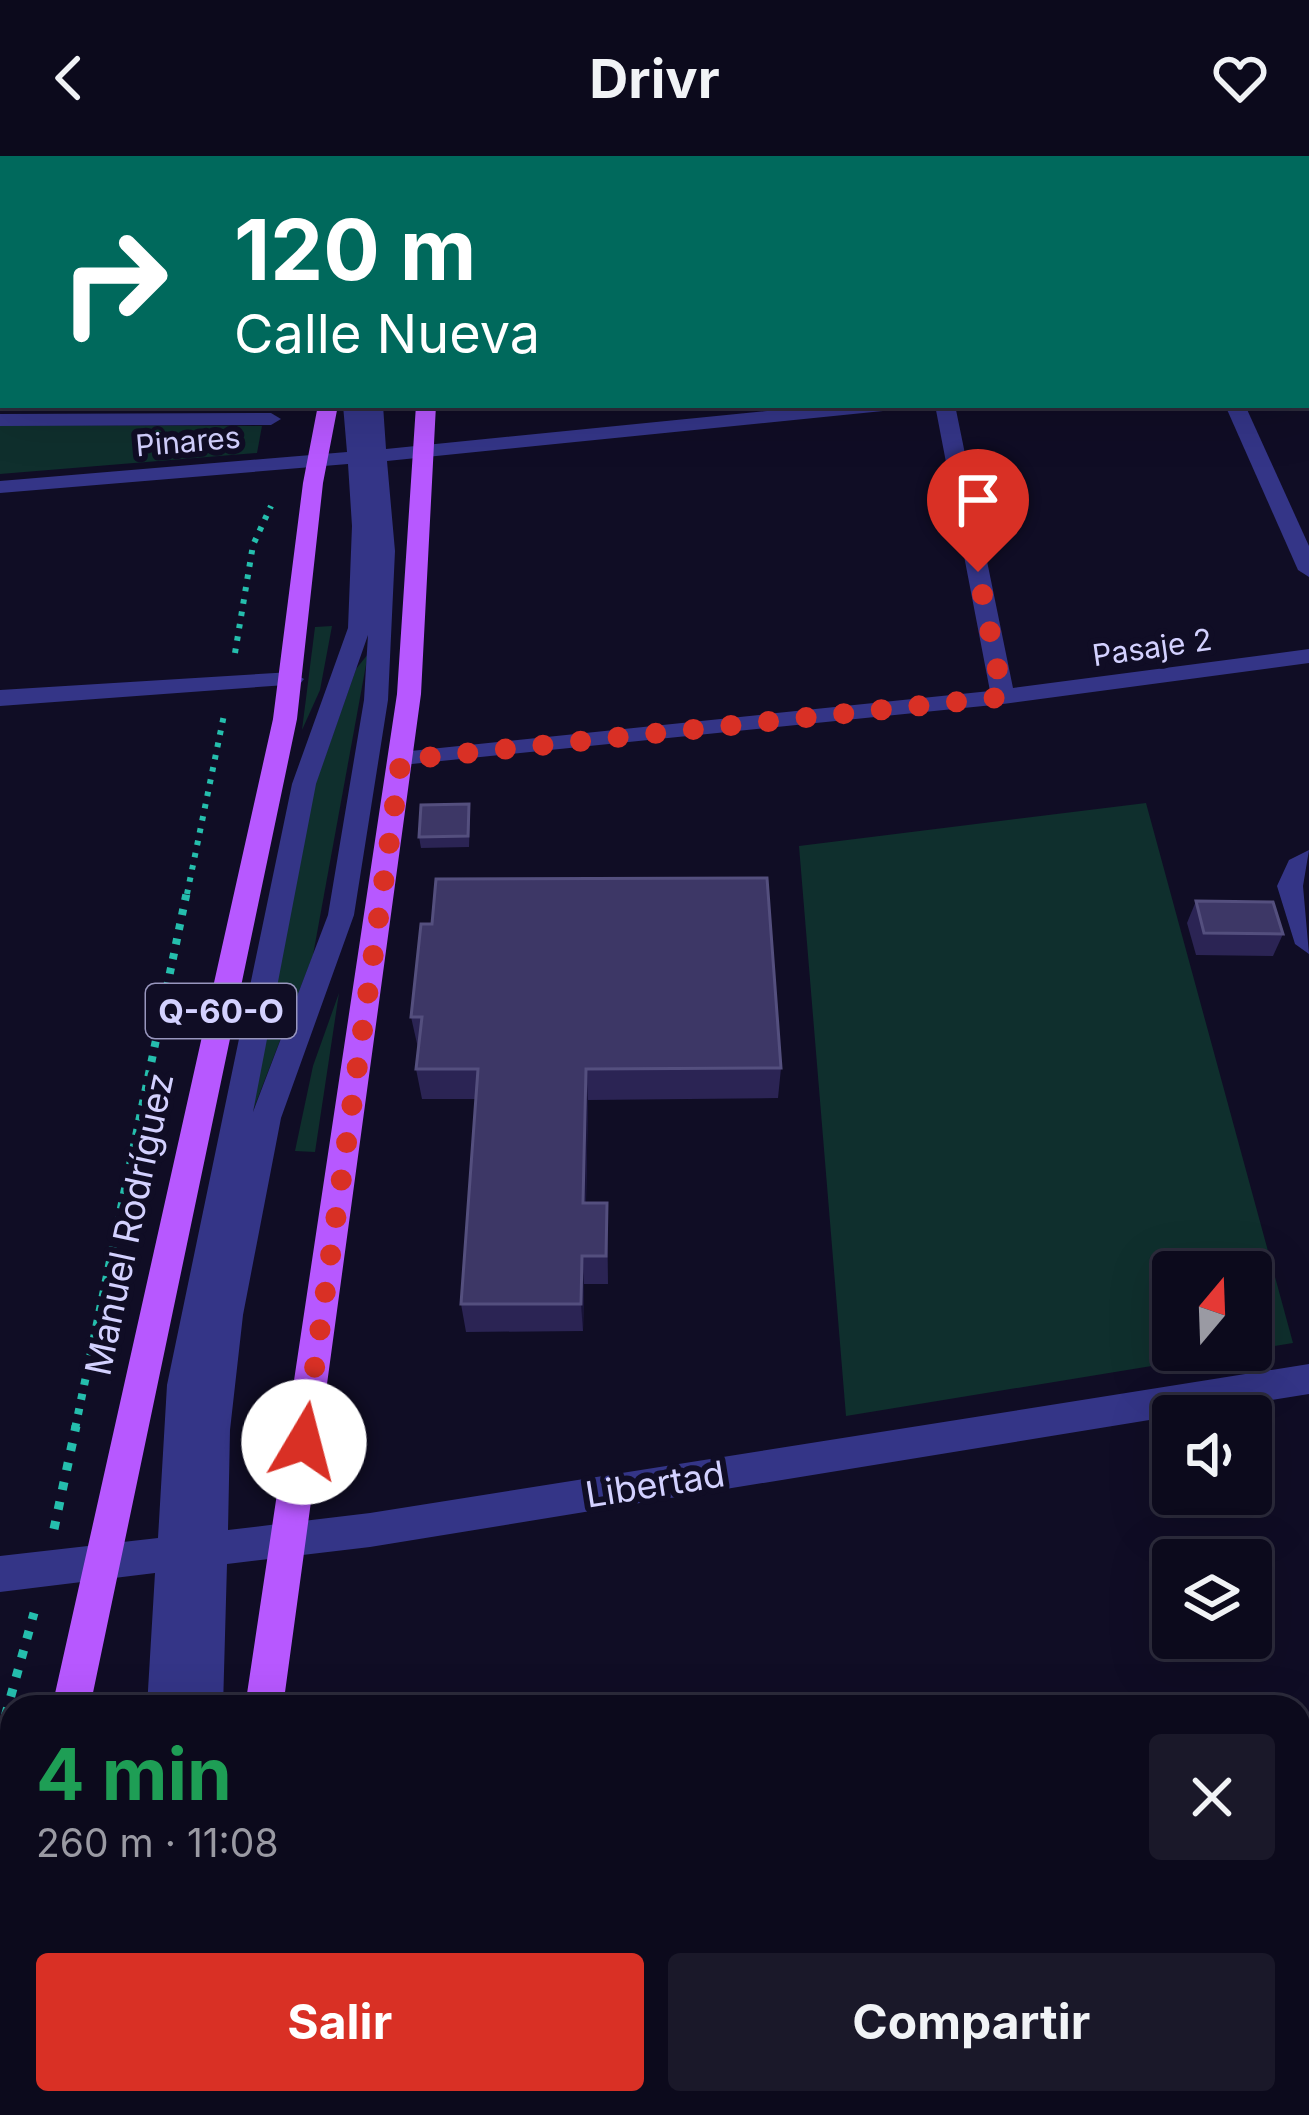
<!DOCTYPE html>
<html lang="es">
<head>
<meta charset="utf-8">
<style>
	body { margin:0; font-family:Inter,sans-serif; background:#1a1829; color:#f1f3f6; height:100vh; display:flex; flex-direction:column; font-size:45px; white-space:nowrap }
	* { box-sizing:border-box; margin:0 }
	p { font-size:39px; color:#9a9aa3 }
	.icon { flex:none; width:66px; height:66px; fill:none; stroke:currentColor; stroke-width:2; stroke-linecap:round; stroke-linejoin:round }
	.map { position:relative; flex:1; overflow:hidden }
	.sheet { position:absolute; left:0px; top:1539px; width:1311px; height:420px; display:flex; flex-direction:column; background:#0c0a1c; border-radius:36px 36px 0 0; box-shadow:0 12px 48px #0002,0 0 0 3px #2c2b3b }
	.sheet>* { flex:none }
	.banner { position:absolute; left:0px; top:0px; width:1311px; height:252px; box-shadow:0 12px 48px #0002,0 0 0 3px #2c2b3b; background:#00695c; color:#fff; overflow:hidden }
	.needle { width:78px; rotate:19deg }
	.fabs { position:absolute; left:1152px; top:1095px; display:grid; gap:24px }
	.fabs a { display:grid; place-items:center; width:120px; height:120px; border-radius:12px; background:#0c0a1c; box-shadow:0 12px 48px #0002,0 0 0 3px #2c2b3b; font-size:60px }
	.pin { position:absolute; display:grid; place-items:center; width:102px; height:102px; color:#fff; margin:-123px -51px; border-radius:50% 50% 50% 0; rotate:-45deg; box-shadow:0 0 12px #0007 }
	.pin .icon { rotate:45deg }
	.me { position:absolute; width:132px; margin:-66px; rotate:8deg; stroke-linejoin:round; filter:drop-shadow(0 0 9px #0008) }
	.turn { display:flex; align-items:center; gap:42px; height:252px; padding:0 36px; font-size:54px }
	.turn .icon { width:156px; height:156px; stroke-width:2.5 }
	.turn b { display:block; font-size:84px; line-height:102px }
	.round { display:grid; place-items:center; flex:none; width:126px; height:126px; border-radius:12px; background:#1a1829 }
	.head { display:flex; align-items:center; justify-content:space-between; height:204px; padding:0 36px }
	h1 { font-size:72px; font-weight:700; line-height:90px; color:#1e9e55 }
	.primary-button { display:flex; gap:24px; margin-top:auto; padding:24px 36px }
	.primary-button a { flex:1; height:138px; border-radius:12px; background:#d93025; color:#fff; font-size:48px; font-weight:700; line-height:138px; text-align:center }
	.primary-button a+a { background:#1a1829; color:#f1f3f6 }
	header { display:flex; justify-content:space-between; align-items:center; height:156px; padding:0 36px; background:#0c0a1c; font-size:54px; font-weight:700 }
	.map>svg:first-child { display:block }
</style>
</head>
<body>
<header><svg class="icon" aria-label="back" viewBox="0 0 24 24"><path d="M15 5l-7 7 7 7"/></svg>Drivr<svg class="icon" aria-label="heart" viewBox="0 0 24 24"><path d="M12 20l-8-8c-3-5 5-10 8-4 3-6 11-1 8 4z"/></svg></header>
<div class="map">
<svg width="1309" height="1959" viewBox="0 0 1309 1959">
	<rect width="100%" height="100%" fill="#100d25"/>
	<g fill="#0f2f2d">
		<polygon points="0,269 262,270 257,297 0,318"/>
		<polygon points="332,470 320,534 302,574 315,471"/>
		<polygon points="368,498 313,799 252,957 314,632 356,513"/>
		<polygon points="1146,647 1293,1187 1251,1194 1251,1116 1173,1116 1173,1194 1249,1194 846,1260 799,690"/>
		<polygon points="339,837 315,996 295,995 313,910"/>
	</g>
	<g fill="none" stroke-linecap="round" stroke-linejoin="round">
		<g stroke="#25bead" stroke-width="6" stroke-dasharray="4.5 8" stroke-linecap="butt">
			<polyline points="235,497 253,389 271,350"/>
			<polyline points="187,738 224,559"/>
		</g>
		<polyline stroke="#25bead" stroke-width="8" stroke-dasharray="6 9" stroke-linecap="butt" points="75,1273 187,735"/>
		<g stroke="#25bead" stroke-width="9" stroke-dasharray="8 12" stroke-linecap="butt">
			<polyline points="54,1373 76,1270"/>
			<polyline points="0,1579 34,1457"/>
		</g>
		<g fill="#343587" fill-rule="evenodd">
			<polygon points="709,0 757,0 707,3"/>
			<rect x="0" y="39" width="3" height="10"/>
			<rect x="1308" y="76" width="1" height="11"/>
			<rect x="1308" y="160" width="1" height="12"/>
			<rect x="1308" y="199" width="1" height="12"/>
			<path d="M343,249H363L365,270L363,249H383L386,293L826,249H893L883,255L387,305L395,395L388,544L354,759L281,962L243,1159L230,1274L228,1374L370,1357L1309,1208V1238L370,1391L227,1408L223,1551H147L155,1417L0,1436V1400L158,1382L167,1229L292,628L348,472L352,370L348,308L0,337V325L347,296ZM368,479L364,544L328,759L253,956L316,628Z"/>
			<polygon points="935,249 955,249 1013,532 1309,493 1309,507 1003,548 392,610 389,604 401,596 990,535"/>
			<polygon points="1225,249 1245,249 1309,390 1309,421 1298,414"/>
			<polygon points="0,258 271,257 281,263 271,269 0,270"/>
			<polygon points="292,516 304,523 300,528 0,550 0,534"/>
			<polygon points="1309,694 1303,730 1309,798 1295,788 1277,730 1289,704"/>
			<polygon points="80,1947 164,1947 162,1959 78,1959"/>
		</g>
		<g fill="#b758ff" fill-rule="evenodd">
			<rect x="457" y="0" width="16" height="3"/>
			<polygon points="318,249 338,249 323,327 297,563 90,1551 52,1551 273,563 303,327"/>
			<polygon points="416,249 436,249 421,538 283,1551 245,1551 397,538"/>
			<polygon points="12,1791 12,1881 0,1886 0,1796"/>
			<polygon points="182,1947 226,1947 225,1959 181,1959"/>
		</g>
	</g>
	<g fill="#2b2454">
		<polygon points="504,0 565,0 526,3 505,3"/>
		<polygon points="910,0 1243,0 1246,3 912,3"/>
		<polygon points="470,659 469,691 421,692 419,681"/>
		<polygon points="1196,745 1283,778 1273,800 1196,799 1187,767"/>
		<polygon points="421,768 781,912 778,942 588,944 586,1047 607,1047 608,1128 584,1128 583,1175 466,1176 461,1148 476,943 422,943 416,913 418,892 411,861"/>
	</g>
	<g fill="#181339">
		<polygon points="586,913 588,944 585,1076 583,1047"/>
		<polygon points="582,1100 584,1128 583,1175 581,1148"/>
	</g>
	<g fill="#3d3766" stroke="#544f7e" stroke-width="3">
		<polygon points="934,0 1243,0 1246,3 936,3"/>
		<polygon points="469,648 468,680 419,681 421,649"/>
		<polygon points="767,722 781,912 586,913 583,1047 607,1047 606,1100 582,1100 581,1148 461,1148 478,913 416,913 422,861 411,861 421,768 432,768 436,723"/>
		<polygon points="1196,745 1273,746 1283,778 1204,777"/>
	</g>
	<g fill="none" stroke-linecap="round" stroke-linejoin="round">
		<polyline stroke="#d93025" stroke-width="21" stroke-dasharray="0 37.8" points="304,1286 401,604 1003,541 978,416"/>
	</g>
	<g text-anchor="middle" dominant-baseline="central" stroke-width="12" stroke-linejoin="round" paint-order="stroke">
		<g font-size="30" fill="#d3d1ff" stroke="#100d25">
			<text transform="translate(188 285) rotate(-5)">Pinares</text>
			<text transform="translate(1152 491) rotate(-8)">Pasaje 2</text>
		</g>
		<rect fill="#100d25" stroke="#9896be" stroke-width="3" x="146" y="828" width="150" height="54" rx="9"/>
		<g font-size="33" font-weight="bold" fill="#d3d1ff">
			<text x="221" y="855">Q-60-O</text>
		</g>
		<g font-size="36" fill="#d3d1ff" stroke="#100d25">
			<text transform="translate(129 1068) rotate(-78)">Manuel Rodríguez</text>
			<text transform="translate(655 1328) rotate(-9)">Libertad</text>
		</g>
	</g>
</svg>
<div class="fabs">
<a><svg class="needle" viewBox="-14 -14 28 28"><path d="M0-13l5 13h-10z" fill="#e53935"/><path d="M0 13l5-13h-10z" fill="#9a9aa3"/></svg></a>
<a><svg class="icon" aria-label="sound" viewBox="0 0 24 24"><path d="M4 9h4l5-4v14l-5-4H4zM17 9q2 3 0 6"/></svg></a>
<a><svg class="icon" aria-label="layers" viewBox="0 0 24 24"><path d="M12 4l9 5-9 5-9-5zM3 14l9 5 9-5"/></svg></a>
</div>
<div class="pin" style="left:978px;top:416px;background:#d93025"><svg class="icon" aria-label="arrive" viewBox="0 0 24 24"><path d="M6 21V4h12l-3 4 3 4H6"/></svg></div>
<svg class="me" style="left:304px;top:1286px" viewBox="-20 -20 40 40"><circle r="19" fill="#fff"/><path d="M0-13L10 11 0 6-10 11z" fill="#d93025"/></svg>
<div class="banner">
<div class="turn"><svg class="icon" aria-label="right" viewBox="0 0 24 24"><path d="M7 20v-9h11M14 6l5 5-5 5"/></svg><div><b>120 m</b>Calle Nueva</div></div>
</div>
<section class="sheet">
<div class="head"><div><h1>4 min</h1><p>260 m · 11:08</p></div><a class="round"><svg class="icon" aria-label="close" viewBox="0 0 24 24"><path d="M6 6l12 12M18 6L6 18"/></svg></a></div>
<div class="primary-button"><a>Salir</a><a>Compartir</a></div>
</section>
</div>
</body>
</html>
